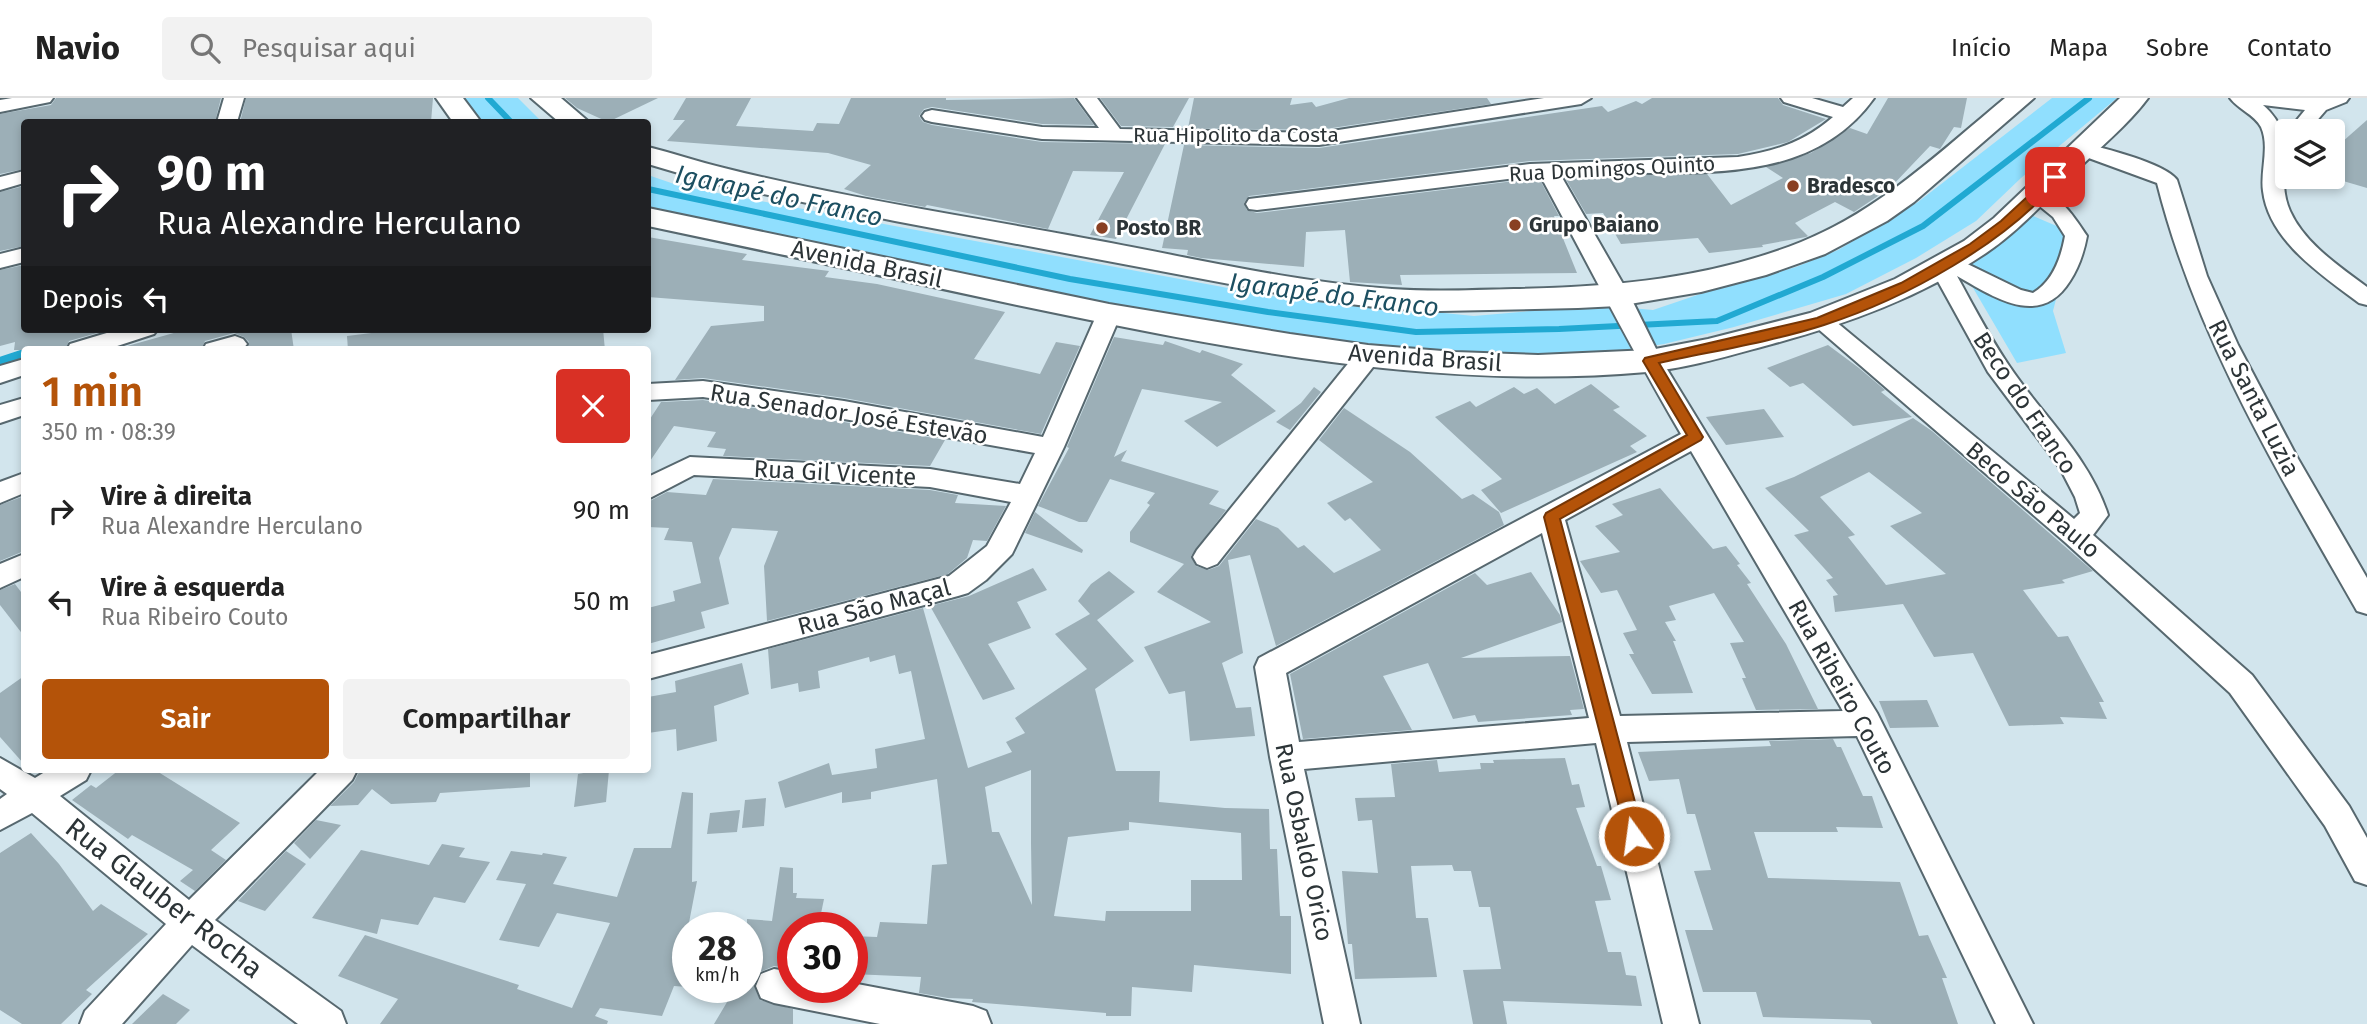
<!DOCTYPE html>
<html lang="pt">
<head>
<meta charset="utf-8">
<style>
	body { margin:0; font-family:"Fira Sans",sans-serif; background:#f2f2f2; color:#222; height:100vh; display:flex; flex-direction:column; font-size:26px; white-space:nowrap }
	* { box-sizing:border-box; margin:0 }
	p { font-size:23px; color:#767676 }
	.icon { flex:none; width:38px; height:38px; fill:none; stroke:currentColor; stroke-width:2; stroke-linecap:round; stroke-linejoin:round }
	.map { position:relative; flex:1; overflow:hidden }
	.sheet { position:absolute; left:21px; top:248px; width:630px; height:427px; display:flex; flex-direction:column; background:#fff; border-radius:7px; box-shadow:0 4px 10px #0003 }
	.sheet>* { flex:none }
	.guide { position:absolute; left:21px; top:21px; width:630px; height:214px; border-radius:7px; box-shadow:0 4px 10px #0003; background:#202124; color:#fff; overflow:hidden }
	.fabs { position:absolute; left:2275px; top:21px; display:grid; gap:14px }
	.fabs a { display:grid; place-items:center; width:70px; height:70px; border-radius:7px; background:#fff; box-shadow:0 4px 10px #0003; font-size:35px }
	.speed { position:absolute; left:672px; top:814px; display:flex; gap:14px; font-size:35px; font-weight:700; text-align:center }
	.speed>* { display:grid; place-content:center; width:91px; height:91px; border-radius:50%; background:#fff; box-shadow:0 4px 10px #0003; line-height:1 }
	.speed small { font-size:18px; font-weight:400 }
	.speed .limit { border:10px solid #d22; background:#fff; color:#111 }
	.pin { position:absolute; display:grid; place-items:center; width:60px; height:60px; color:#fff; margin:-30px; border-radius:14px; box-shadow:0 4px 10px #0006 }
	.me { position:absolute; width:77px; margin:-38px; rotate:346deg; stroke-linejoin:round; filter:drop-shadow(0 0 5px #0008) }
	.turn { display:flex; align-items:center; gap:24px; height:147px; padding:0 21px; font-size:32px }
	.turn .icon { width:91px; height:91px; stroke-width:2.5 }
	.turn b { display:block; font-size:49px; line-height:60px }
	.then { display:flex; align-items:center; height:66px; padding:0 21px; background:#0003; gap:14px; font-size:26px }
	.round { display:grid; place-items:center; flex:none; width:74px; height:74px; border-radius:7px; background:#f2f2f2 }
	.summary { display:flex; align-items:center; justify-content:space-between; height:119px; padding:0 21px }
	h1 { font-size:42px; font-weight:600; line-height:52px; color:#b45309 }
	.cta { display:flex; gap:14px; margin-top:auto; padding:14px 21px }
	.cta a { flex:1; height:80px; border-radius:7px; background:#b45309; color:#fff; font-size:28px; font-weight:600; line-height:80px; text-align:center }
	.cta a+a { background:#f2f2f2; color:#222 }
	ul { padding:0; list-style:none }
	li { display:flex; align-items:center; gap:21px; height:91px; padding:0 21px }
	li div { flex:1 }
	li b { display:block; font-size:26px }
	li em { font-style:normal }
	header { display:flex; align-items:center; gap:42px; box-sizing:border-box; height:98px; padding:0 35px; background:#fff; border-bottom:2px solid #e0e0e0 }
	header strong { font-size:33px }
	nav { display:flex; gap:38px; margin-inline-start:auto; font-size:24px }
	.search { width:490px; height:63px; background:#f2f2f2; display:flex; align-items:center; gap:18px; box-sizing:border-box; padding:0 24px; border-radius:7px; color:#767676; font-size:26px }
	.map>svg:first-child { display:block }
</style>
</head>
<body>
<header>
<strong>Navio</strong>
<div class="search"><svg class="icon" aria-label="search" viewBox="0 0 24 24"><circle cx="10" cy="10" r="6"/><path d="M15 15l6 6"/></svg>Pesquisar aqui</div>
<nav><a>Início</a><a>Mapa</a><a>Sobre</a><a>Contato</a></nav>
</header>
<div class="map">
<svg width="2367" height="926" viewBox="0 0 2367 926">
	<rect width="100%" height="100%" fill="#d2e5ed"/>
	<g fill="#90dffe">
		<polygon points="452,0 518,0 542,24 473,24"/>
		<polygon points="2052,0 2117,0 2021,80 1976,123 1916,160 1846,196 1734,229 1664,246 1597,256 1448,255 1338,246 1076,202 648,110 648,77 680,88 1271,198 1474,218 1598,207 1653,212 1715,191 1796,169 1838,152 1918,104"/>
		<polygon points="2031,117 2073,135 2053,213 2066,255 2017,265 1962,171"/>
	</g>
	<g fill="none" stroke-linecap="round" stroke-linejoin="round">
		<g stroke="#21a9d2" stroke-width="6">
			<polyline points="488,0 511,24"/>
			<polyline points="648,91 1070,181 1268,214 1416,234 1559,231 1717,223 1823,179 1923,128 2089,0"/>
		</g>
		<polyline stroke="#21a9d2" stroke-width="8" points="0,263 24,255"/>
	</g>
	<g fill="#9cafb7" fill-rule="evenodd">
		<polygon points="56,0 221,0 215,24 24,24 24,71 0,76 0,16 51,7"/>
		<polygon points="246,0 433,0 431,24 240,24"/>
		<polygon points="565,0 658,0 608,24 577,10"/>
		<polygon points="686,0 751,0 736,28 813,33 817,25 839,26 851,0 946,0 946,2 1074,0 1094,27 1042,26 932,9 924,11 919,18 923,24 932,27 1042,44 1165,46 1116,141 1090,137 1124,74 1073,73 1048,131 927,107 925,109 866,98 844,91 871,67 828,55 667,43 685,22 673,22"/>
		<polygon points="1100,0 1189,0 1173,29 1121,28"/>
		<polygon points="1194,0 1292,0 1290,7 1312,4 1316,9 1349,0 1487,0 1491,6 1319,32 1188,30"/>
		<polygon points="1652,0 1778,0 1783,7 1826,21 1788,44 1738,56 1530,63 1249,98 1244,105 1247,112 1257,115 1539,80 1559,118 1554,118 1577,175 1400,177 1402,187 1350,184 1345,132 1306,134 1304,169 1201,160 1187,157 1188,152 1162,150 1184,47 1319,50 1602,8 1608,14 1636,3 1642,6"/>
		<polygon points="1888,0 1967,0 1961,30 1954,29 1940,51 1930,48 1890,90 1854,114 1835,104 1795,125 1808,138 1806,139 1762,147 1763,149 1709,155 1698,140 1621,146 1603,115 1586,116 1564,78 1707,76 1731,107 1783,80 1766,69 1811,55 1850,30 1867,36"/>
		<polygon points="2367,22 2367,90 2333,80 2333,52"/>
		<polygon points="24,88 24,148 0,153 0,94"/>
		<polygon points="648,139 747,156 742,162 829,173 825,179 877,186 1005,214 974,261 1040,276 1056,244 1080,248 1041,336 844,300 703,280 675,282 711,228 764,223 764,208 648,199"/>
		<polygon points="24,167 22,219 24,218 24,231 111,231 69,243 65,252 14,252 15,244 0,248 0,172"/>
		<polygon points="188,231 291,231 294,252 246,252 249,244 244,239 234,235 205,243 201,252 113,252"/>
		<polygon points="404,231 603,231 605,252 348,252 347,238"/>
		<polygon points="1114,239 1163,247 1165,243 1200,255 1202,252 1243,266 1231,277 1276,313 1217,349 1184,323 1222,304 1142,291 1114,359 1127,352 1121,363 1219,393 1209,406 1226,412 1191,458 1196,468 1208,472 1219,468 1256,421 1278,430 1298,450 1304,447 1334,475 1381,452 1350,420 1345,423 1327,405 1373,384 1319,342 1344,310 1410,354 1462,401 1473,396 1499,414 1504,427 1276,548 1250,457 1228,462 1243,555 1222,565 1236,610 1251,609 1255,638 1190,643 1185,593 1169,596 1144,549 1211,524 1157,494 1184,466 1130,444 1130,434 1150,407 1147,405 1155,395 1110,381 1087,424 1079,424 1038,408 1069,350 1067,349"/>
		<polygon points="1828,247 1859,270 1885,292 1881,294 1912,319 1853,328 1803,285 1790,289 1767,270"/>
		<polygon points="1591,286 1620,309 1613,312 1647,338 1630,348 1637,354 1501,415 1481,392 1502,381 1435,319 1470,303 1476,309 1514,289 1524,296 1537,290 1555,306"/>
		<polygon points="1314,289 1321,294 1290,332 1276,324 1301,305"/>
		<polygon points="703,302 844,324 945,342 930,368 723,358 726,351 707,349 716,334 674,328 648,366 648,324 661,304"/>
		<polygon points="1764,311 1784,339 1726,347 1706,319"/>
		<path d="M1913,320L1932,333L2093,473L2062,482L2065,485L2023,492L2058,539L2068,538L2104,604H2099L2107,621L2060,619L2064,626L2009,628L1973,555L1934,559L1903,506L1835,514L1833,498L1838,497L1826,482L1833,480L1794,437L1809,433L1765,390L1794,379ZM1869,374L1922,415L1890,428L1946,476L1886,487L1848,439L1855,437L1820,399Z"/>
		<polygon points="713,381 930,392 958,397 955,405 1006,408 987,443 973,442 967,460 948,476 767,523 764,468 778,433 732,430 719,460 729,506 701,514 705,530 648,546 648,510 675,503 673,493 701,485 692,444 664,442 669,430 648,429 648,404 667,394 706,397"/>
		<polygon points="1660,390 1713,451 1726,448 1740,466 1737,467 1751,485 1747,486 1786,546 1818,611 1756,612 1742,580 1746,580 1730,545 1744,544 1714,495 1669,508 1676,522 1665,524 1676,543 1673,543 1693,595 1652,596 1629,556 1634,556 1623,535 1637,532 1617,492 1601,495 1580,463 1620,454 1595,428 1623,417 1612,406"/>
		<polygon points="24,398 24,453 0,463 0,407"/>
		<polygon points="1035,414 1083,452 1082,455 1025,435"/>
		<polygon points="1033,470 1047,492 1017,504 1031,530 988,546 1015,591 983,602 930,508 969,498"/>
		<path d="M1109,473L1135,494L1097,522L1134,563L1095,591L1116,673H1160L1159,704L1225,710L1269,711L1270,751H1277L1280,818H1291V876L1194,867L1192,894L1132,889L1131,918H1106V915L972,904L973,901L948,900L919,895L921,879L852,876V838L877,839L880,824L927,826L932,767L947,766L937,681L871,694V701L842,705V694L785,710L778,684L829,665L832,677L877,670L875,651L925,641L911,573L899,576L895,557L870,564L869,559L818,573L820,590L799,594L798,585L771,591L768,551L923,510L968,670L1012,654L1006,644L1025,635L1015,620L1087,571L1055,536L1090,516L1078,503L1091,486ZM1031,672V745L1032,807L999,734H992L985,689ZM1129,724L1241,735L1242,782H1191V813H1106L1105,823L1054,818L1068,739L1129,732Z"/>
		<polygon points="1531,474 1560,517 1562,524 1461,560 1570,558 1584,611 1570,612 1572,617 1478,624 1475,617 1453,621 1428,565 1383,578 1412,632 1303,641 1290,576 1475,475 1487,487"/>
		<polygon points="15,486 24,498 24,538 0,507 0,492"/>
		<polygon points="742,565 749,596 714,608 717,643 677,653 676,631 648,635 648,599 676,594 675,583"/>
		<polygon points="24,578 24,666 0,639 0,595"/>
		<polygon points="1927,602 1939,629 1890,630 1879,603"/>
		<polygon points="1833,641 1837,649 1841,649 1863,698 1872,698 1883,730 1836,729 1838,734 1754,734 1768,780 1900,784 1919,838 1928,837 1947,880 1942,880 1958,926 1872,926 1870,922 1763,919 1756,894 1703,894 1685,832 1713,832 1694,773 1711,772 1695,716 1687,716 1679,681 1649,683 1638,654 1771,648 1769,643"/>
		<polygon points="1565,660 1572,687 1579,686 1585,709 1576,710 1597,768 1601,768 1611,802 1595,803 1608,854 1621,854 1626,877 1636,878 1642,908 1503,903 1507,926 1473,926 1463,872 1501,871 1490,809 1479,809 1471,773 1454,773 1452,767 1411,768 1416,820 1428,820 1437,879 1355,881 1352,846 1348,846 1342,773 1378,775 1372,722 1358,723 1355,700 1395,699 1391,666 1437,662 1439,674 1481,671 1480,665 1494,665 1493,662"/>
		<polygon points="119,672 155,672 240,725 211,752 226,762 195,793 180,783 193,772 132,737 128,741 72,702 91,687 96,690"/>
		<polygon points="360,672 530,672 530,689 440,695 436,704 391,706 372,691 358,707 330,708 354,684"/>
		<polygon points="600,672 609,672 606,704 574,709 578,676"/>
		<polygon points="682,694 693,695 692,784 697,783 688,830 688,889 674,888 662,918 600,910 595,918 608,923 607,926 380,926 398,901 338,878 365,837 519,887 517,891 572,910 610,825 557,815 539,849 499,842 526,786 496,782 511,753 542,757 543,755 567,759 553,786 617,799 634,750 671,750"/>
		<polygon points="766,700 764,728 742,730 745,702"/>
		<polygon points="740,712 737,734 707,736 710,715"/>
		<polygon points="316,722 341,727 310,761 294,745"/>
		<polygon points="31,735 59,766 93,813 101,806 148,836 86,892 92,896 61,926 22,926 0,912 0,755"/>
		<polygon points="442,746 465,750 459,759 490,764 465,805 434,799 418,827 381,821 377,836 312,820 361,752 429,767"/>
		<polygon points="286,753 306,766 265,813 238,803"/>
		<polygon points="780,769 793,770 793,795 797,795 796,800 824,801 818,830 793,830 793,871 774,868 760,874 754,887 760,902 793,911 793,926 714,926 736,889 747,889 747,821 772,823"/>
		<polygon points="163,896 190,912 176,926 132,926"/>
	</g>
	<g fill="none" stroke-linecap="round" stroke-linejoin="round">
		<g stroke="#57686f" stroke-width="4">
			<g id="minor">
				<polygon points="12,0 53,0 50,4 0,14 0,2"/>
				<polygon points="224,0 244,0 237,24 217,24"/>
				<polygon points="1077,0 1097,0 1120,31 1319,35 1544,0 1591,0 1581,6 1319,47 1042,41 932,24 925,22 922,18 925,14 932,12 1042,29 1099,30"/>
				<path d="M1781,0H1812L1843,9L1853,0H1874C1803,100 1665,68 1560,76L1630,198L1662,263L1877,615L2033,926H1996L1857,638L1627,644L1699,926H1663L1596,645L1304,671L1360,926H1324L1270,659L1255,569L1259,560L1681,336C1631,251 1587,164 1540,77L1257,112L1249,111L1246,106L1249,101L1257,100L1530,66L1738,59C1776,53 1804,44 1833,19L1784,4ZM1691,353L1843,613L1620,618L1565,422ZM1542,435L1589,620L1299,644L1286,575Z"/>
				<path d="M2230,0H2349L2346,4L2326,12L2308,33H2288L2305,12L2263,7C2301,39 2273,75 2290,113C2305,146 2339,168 2367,189V207L2359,205C2322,177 2269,143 2263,93C2260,73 2270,49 2261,29C2254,16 2239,12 2230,0Z"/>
				<path d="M2082,45C2103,50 2165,65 2177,82L2207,178L2238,247L2297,359L2367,480V516L2357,513C2279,376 2196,240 2157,85L2075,55L2072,51L2075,47Z"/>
				<polygon points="24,73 24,85 0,92 0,79"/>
				<path d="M2037,91C2061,97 2074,119 2087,138C2084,154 2079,169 2070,183C2040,231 1994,199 1957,178C1975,211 1992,244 2014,275C2047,322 2090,361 2108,417L2093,437L2252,577L2349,708L2367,740V787L2355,783L2325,728L2230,595L2066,445L1809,223L1813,218L1821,216L1829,218L2074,421L2080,415L2075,399L2060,370L1988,274L1930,169L1941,159L1949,157L2021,192L2033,195C2053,183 2061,160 2065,138L2053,119L2026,97L2030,93Z"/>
				<polygon points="24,150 24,164 0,170 0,156"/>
				<polygon points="1109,209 1117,211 1121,216 1064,349 1012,456 986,482 968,495 958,498 648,581 648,557 949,478 987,448 1011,404 930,389 694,377 648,401 648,379 690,359 930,371 1020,386 1035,355 844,321 703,299 648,302 648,286 703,283 844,303 1043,339 1097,216 1101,211"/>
				<polygon points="120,231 158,231 154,236 105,252 67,252 70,246"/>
				<polygon points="235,238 243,241 247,246 243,251 203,252 206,246"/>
				<polygon points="1368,250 1377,252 1380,258 1377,264 1217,466 1207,470 1197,466 1193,459 1197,452 1359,252"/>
				<polygon points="24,261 24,277 0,285 0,268"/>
				<polygon points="24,300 24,317 0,325 0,307"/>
				<polygon points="24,375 24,395 0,405 0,384"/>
				<polygon points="24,456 24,479 0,490 0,466"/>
				<polygon points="0,660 35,680 48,672 91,672 86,682 60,698 189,802 320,672 357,672 352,682 215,822 341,913 346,926 298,926 192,847 122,926 80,926 85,913 166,826 32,715 0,732 0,701 7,696 0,691"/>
				<polygon points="774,871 793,874 793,889 852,889 852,885 973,908 986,913 991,926 880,926 774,905 761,900 756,888 761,876"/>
			</g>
		</g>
		<g stroke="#57686f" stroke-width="4">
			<g id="highway">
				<polygon points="436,0 463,0 481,24 453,24"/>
				<polygon points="531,0 561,0 589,24 559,24"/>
				<path d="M2005,0H2034L1914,104L1887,123L1825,156L1766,177L1701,194L1618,208L1578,210L1440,213L1391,211L1309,201L895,123L719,87L648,66V49C673,55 698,64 724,70C844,100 967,118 1089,141C1189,159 1290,184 1392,191C1433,194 1473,192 1514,191C1612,189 1709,181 1801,144C1879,113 1941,53 2005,0Z"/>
				<path d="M2120,0H2148C2128,27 2099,50 2075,74C2046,102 2019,133 1986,155C1921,199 1847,226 1772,246C1731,257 1689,270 1647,274C1435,293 1223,250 1017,207C894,180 771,154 648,128V110L1109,206L1290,236L1368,247L1455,254L1538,257L1650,252L1708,241L1810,215L1895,181L1964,143L1994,120Z"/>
			</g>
		</g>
		<use href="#minor" fill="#fff" fill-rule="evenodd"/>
		<use href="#highway" fill="#fff" fill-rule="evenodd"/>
	</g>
	<path fill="#b45309" stroke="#753606" stroke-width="2" d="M2051,77L2061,79C2007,145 1905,201 1824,227C1771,244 1713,253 1659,265L1703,339L1701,342L1560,421L1644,738L1641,744L1634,747L1628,744L1544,419L1546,415L1687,337L1643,263L1645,260L1817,220L1901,185L1970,146L2001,123Z"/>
	<g fill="#894023" stroke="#fff" stroke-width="2.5">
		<circle cx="1793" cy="88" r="7"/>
		<circle cx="1515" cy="127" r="7"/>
		<circle cx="1102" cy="130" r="7"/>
	</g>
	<g text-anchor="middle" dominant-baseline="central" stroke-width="5" stroke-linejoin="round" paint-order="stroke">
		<g font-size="21" fill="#2c3437" stroke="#fff">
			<text x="1236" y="37">Rua Hipolito da Costa</text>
			<text transform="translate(1612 71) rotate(-3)">Rua Domingos Quinto</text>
		</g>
		<g font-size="21" font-weight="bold" fill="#2c3437" stroke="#fff" text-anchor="start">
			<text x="1807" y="88">Bradesco</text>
			<text x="1529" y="127">Grupo Baiano</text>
			<text x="1116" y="130">Posto BR</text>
		</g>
		<g font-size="24" fill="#2c3437" stroke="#fff">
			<text transform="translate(867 166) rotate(12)">Avenida Brasil</text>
			<text transform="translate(1425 260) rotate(4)">Avenida Brasil</text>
			<text transform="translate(2254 300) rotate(63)">Rua Santa Luzia</text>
			<text transform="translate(2025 305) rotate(56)">Beco do Franco</text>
			<text transform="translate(849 316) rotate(9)">Rua Senador José Estevão</text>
			<text transform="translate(835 375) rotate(3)">Rua Gil Vicente</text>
			<text transform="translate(2033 402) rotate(40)">Beco São Paulo</text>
			<text transform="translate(874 509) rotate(-15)">Rua São Maçal</text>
			<text transform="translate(1842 589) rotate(61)">Rua Ribeiro Couto</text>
			<text transform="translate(1304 744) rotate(78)">Rua Osbaldo Orico</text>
		</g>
		<g font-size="26" font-style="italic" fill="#1c4f61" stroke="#fff">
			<text transform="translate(779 98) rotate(12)">Igarapé do Franco</text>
			<text transform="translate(1334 197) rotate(7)">Igarapé do Franco</text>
		</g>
		<g font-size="28" fill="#2c3437" stroke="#fff">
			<text transform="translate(164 800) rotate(38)">Rua Glauber Rocha</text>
		</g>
	</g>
</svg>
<div class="fabs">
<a><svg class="icon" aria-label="layers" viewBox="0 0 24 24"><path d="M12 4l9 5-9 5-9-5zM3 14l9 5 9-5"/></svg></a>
</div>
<div class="speed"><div>28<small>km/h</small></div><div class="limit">30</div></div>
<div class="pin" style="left:2055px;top:79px;background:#d93025"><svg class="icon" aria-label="arrive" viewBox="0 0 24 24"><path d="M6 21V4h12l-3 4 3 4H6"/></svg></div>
<svg class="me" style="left:1634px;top:738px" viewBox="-20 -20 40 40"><circle r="17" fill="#b45309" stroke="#fff" stroke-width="3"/><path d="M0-11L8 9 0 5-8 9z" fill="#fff"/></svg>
<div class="guide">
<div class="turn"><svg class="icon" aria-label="right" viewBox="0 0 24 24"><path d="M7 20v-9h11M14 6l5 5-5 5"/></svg><div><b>90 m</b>Rua Alexandre Herculano</div></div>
<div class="then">Depois<svg class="icon" aria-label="left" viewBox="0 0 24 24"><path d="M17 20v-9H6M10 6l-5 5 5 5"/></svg></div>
</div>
<section class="sheet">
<div class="summary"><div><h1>1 min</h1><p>350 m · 08:39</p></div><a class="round" style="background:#d93025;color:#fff"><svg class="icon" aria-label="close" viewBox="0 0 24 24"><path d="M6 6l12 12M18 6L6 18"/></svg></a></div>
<ul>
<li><svg class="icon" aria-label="right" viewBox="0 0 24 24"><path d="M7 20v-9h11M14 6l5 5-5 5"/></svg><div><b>Vire à direita</b><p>Rua Alexandre Herculano</p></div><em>90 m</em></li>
<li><svg class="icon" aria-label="left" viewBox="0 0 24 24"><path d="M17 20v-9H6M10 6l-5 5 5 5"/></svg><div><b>Vire à esquerda</b><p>Rua Ribeiro Couto</p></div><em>50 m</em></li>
</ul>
<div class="cta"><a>Sair</a><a>Compartilhar</a></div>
</section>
</div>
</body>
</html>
